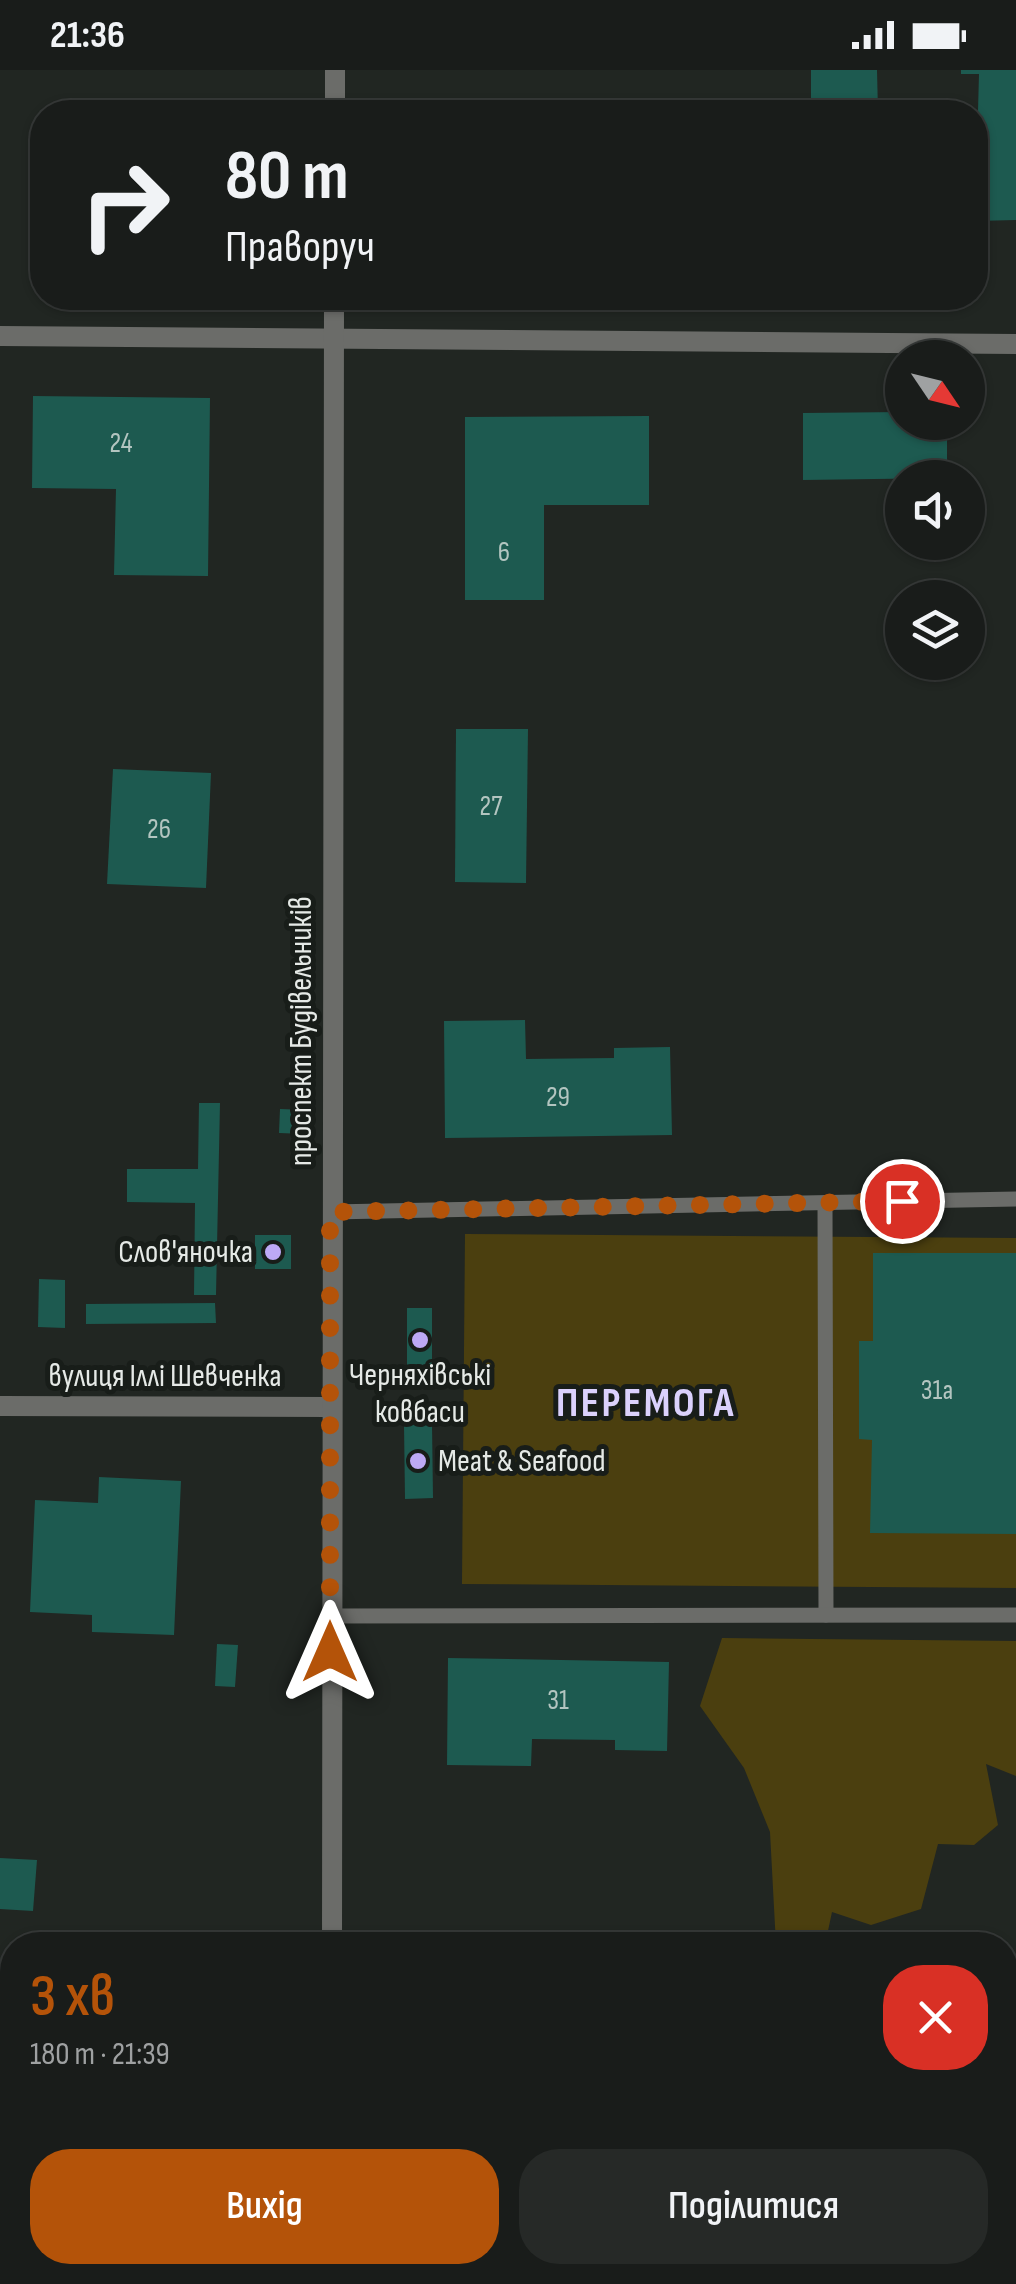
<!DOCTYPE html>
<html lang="uk">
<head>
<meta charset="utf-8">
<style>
	body { margin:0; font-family:"Sofia Sans Condensed",sans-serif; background:#262927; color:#f1f3f6; height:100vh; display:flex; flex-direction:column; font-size:38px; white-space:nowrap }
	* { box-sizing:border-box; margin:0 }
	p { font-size:32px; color:#9fa1a2 }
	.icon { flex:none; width:55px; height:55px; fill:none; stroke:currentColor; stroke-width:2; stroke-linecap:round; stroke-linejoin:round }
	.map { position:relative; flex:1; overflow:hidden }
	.side { position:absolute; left:0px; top:1862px; width:1018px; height:352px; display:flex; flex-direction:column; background:#191c1a; border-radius:40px 40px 0 0; box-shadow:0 2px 8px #0004,0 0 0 2px #373a39 }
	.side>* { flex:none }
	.guide { position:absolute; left:30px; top:30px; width:958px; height:210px; border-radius:40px; box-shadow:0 2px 8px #0004,0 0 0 2px #373a39; background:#191c1a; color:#f1f3f6; overflow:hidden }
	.needle { width:65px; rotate:125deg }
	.controls { position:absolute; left:885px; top:270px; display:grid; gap:20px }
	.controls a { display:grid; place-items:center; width:100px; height:100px; border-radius:50%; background:#191c1a; box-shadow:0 2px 8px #0004,0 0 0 2px #373a39; font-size:50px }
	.pin { position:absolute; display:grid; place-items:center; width:85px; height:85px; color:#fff; margin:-42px; border:5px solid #fff; border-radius:50%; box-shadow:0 2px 10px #0007 }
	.me { position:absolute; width:110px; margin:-55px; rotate:0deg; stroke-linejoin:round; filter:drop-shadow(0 0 8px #0008) }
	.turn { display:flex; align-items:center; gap:35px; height:210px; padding:0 30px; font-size:45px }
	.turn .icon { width:130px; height:130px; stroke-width:2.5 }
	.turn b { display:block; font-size:70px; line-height:85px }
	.round { display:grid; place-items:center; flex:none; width:105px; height:105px; border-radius:40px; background:#262927 }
	.head { display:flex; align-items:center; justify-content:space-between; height:170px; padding:0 30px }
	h1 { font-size:60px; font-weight:600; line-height:75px; color:#b45309 }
	.cta { display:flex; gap:20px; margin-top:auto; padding:20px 30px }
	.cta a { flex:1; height:115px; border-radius:40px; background:#b45309; color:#fff; font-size:40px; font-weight:600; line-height:115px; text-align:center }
	.cta a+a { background:#262927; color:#f1f3f6 }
	.status { display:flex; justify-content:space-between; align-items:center; height:70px; padding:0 50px; background:#191c1a; direction:ltr }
	.status svg { height:28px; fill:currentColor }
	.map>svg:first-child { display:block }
</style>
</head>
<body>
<div class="status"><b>21:36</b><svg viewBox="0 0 49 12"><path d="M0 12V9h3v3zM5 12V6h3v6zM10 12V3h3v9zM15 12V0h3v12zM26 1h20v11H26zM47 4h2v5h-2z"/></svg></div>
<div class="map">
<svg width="1016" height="2214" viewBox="0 0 1016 2214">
	<rect width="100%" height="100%" fill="#212622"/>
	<g fill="#4b3f0f">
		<polygon points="465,1164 1016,1168 1016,1518 462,1514"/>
		<polygon points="722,1568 1016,1571 1016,1706 986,1694 998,1755 974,1775 938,1774 921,1839 871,1855 832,1842 825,1875 776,1875 770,1762 744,1698 700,1636"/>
	</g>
	<g fill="#1d5a50">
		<polygon points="811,0 877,0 878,42 811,42"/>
		<polygon points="961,0 1016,0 1016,150 975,151 979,4 961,4"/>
		<polygon points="33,326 210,328 208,506 114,505 116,419 32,418"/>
		<polygon points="902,342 902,352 947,352 947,408 803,410 803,343"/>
		<polygon points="649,346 649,435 544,435 544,530 465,530 465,347"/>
		<polygon points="456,659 528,659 526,813 455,812"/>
		<polygon points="113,699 211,703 206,818 107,814"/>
		<polygon points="525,950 526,989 614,988 614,978 670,977 672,1065 445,1068 444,951"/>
		<polygon points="199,1033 220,1033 216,1225 194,1225 195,1133 127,1132 127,1099 198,1099"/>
		<polygon points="280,1039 306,1040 305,1064 279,1063"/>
		<rect x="255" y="1165" width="36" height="34"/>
		<polygon points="873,1183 1016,1183 1016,1464 870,1463 872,1370 859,1369 859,1271 873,1271"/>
		<polygon points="39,1209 65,1210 65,1258 38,1257"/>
		<polygon points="215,1233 216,1253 86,1254 86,1234"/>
		<rect x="407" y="1238" width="25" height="65"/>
		<polygon points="432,1353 433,1428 405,1429 404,1354"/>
		<polygon points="99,1407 181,1411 174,1565 92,1562 92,1545 30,1542 35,1430 98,1433"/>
		<polygon points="217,1574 238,1575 235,1617 215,1616"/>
		<polygon points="448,1588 669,1592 667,1681 615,1680 615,1670 532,1669 531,1696 447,1695"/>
		<polygon points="0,1788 37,1790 33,1841 0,1839"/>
		<polygon points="12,1990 12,2116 0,2133 0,2008"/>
		<polygon points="447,2202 532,2202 531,2214 446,2214"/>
	</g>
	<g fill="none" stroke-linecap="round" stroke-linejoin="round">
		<g stroke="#6b6c69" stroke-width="15">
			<polyline points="825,1133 826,1545"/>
			<polyline points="331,1142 1016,1129"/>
			<polyline points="329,1546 1016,1545"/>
		</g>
		<g stroke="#6b6c69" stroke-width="20">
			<polyline points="0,266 1016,274"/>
			<polyline points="0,1336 330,1337"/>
		</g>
		<g stroke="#6b6c69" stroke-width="20">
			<polyline points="335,42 335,0"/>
			<polyline points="332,1875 334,228"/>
			<polyline points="334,2202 335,2214"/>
		</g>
	</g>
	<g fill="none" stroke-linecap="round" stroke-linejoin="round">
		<polyline stroke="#b45309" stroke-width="18" stroke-dasharray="0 32.4" points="330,1582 330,1142 902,1131"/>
	</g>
	<g fill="#bda9f5" stroke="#181d19" stroke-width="4">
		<circle cx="273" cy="1182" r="10"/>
		<circle cx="420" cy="1270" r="10"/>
		<circle cx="418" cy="1391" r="10"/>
	</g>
	<g text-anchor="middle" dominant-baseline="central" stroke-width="10" stroke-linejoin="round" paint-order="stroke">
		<g font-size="28" fill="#b3c5c0">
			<text x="121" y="373">24</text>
			<text x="504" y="482">6</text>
			<text x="491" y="736">27</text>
			<text x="159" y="759">26</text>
			<text x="558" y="1027">29</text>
			<text x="937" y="1320">31а</text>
			<text x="558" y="1630">31</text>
		</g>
		<g font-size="32" fill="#e5e9e6" stroke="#181d19">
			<text transform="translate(301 961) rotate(-90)">проспект Будівельників</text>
			<text x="165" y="1306">вулиця Іллі Шевченка</text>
		</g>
		<g font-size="32" fill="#e5e9e6" stroke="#181d19" text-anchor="end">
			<text x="253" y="1182">Слов'яночка</text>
			<text x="420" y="1305" text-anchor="middle">Черняхівські<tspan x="420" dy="37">ковбаси</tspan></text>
			<text x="438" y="1391" text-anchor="start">Meat &amp; Seafood</text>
		</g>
		<g font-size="42" font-weight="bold" letter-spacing="2.5" fill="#dbd1fc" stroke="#181d19">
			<text x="646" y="1333">ПЕРЕМОГА</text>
		</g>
	</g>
</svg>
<div class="controls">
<a><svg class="needle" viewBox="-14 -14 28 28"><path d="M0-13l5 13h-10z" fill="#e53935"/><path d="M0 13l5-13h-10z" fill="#9fa1a2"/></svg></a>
<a><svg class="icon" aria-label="sound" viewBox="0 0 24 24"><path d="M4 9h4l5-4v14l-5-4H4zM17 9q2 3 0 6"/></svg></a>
<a><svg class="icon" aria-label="layers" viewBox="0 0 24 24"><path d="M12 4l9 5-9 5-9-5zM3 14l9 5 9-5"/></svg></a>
</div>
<div class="pin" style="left:902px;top:1131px;background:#d93025"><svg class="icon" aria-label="arrive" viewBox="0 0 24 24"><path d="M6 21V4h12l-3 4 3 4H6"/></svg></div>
<svg class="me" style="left:330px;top:1582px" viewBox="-20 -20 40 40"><path d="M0-17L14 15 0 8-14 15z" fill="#b45309" stroke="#fff" stroke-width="4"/></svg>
<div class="guide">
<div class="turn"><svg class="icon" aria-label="right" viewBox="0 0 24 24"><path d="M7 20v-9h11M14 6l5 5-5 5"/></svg><div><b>80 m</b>Праворуч</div></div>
</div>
<section class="side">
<div class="head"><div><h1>3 хв</h1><p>180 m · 21:39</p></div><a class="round" style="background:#d93025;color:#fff"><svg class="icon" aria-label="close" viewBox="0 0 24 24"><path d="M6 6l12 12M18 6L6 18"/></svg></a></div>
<div class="cta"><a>Вихід</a><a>Поділитися</a></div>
</section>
</div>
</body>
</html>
